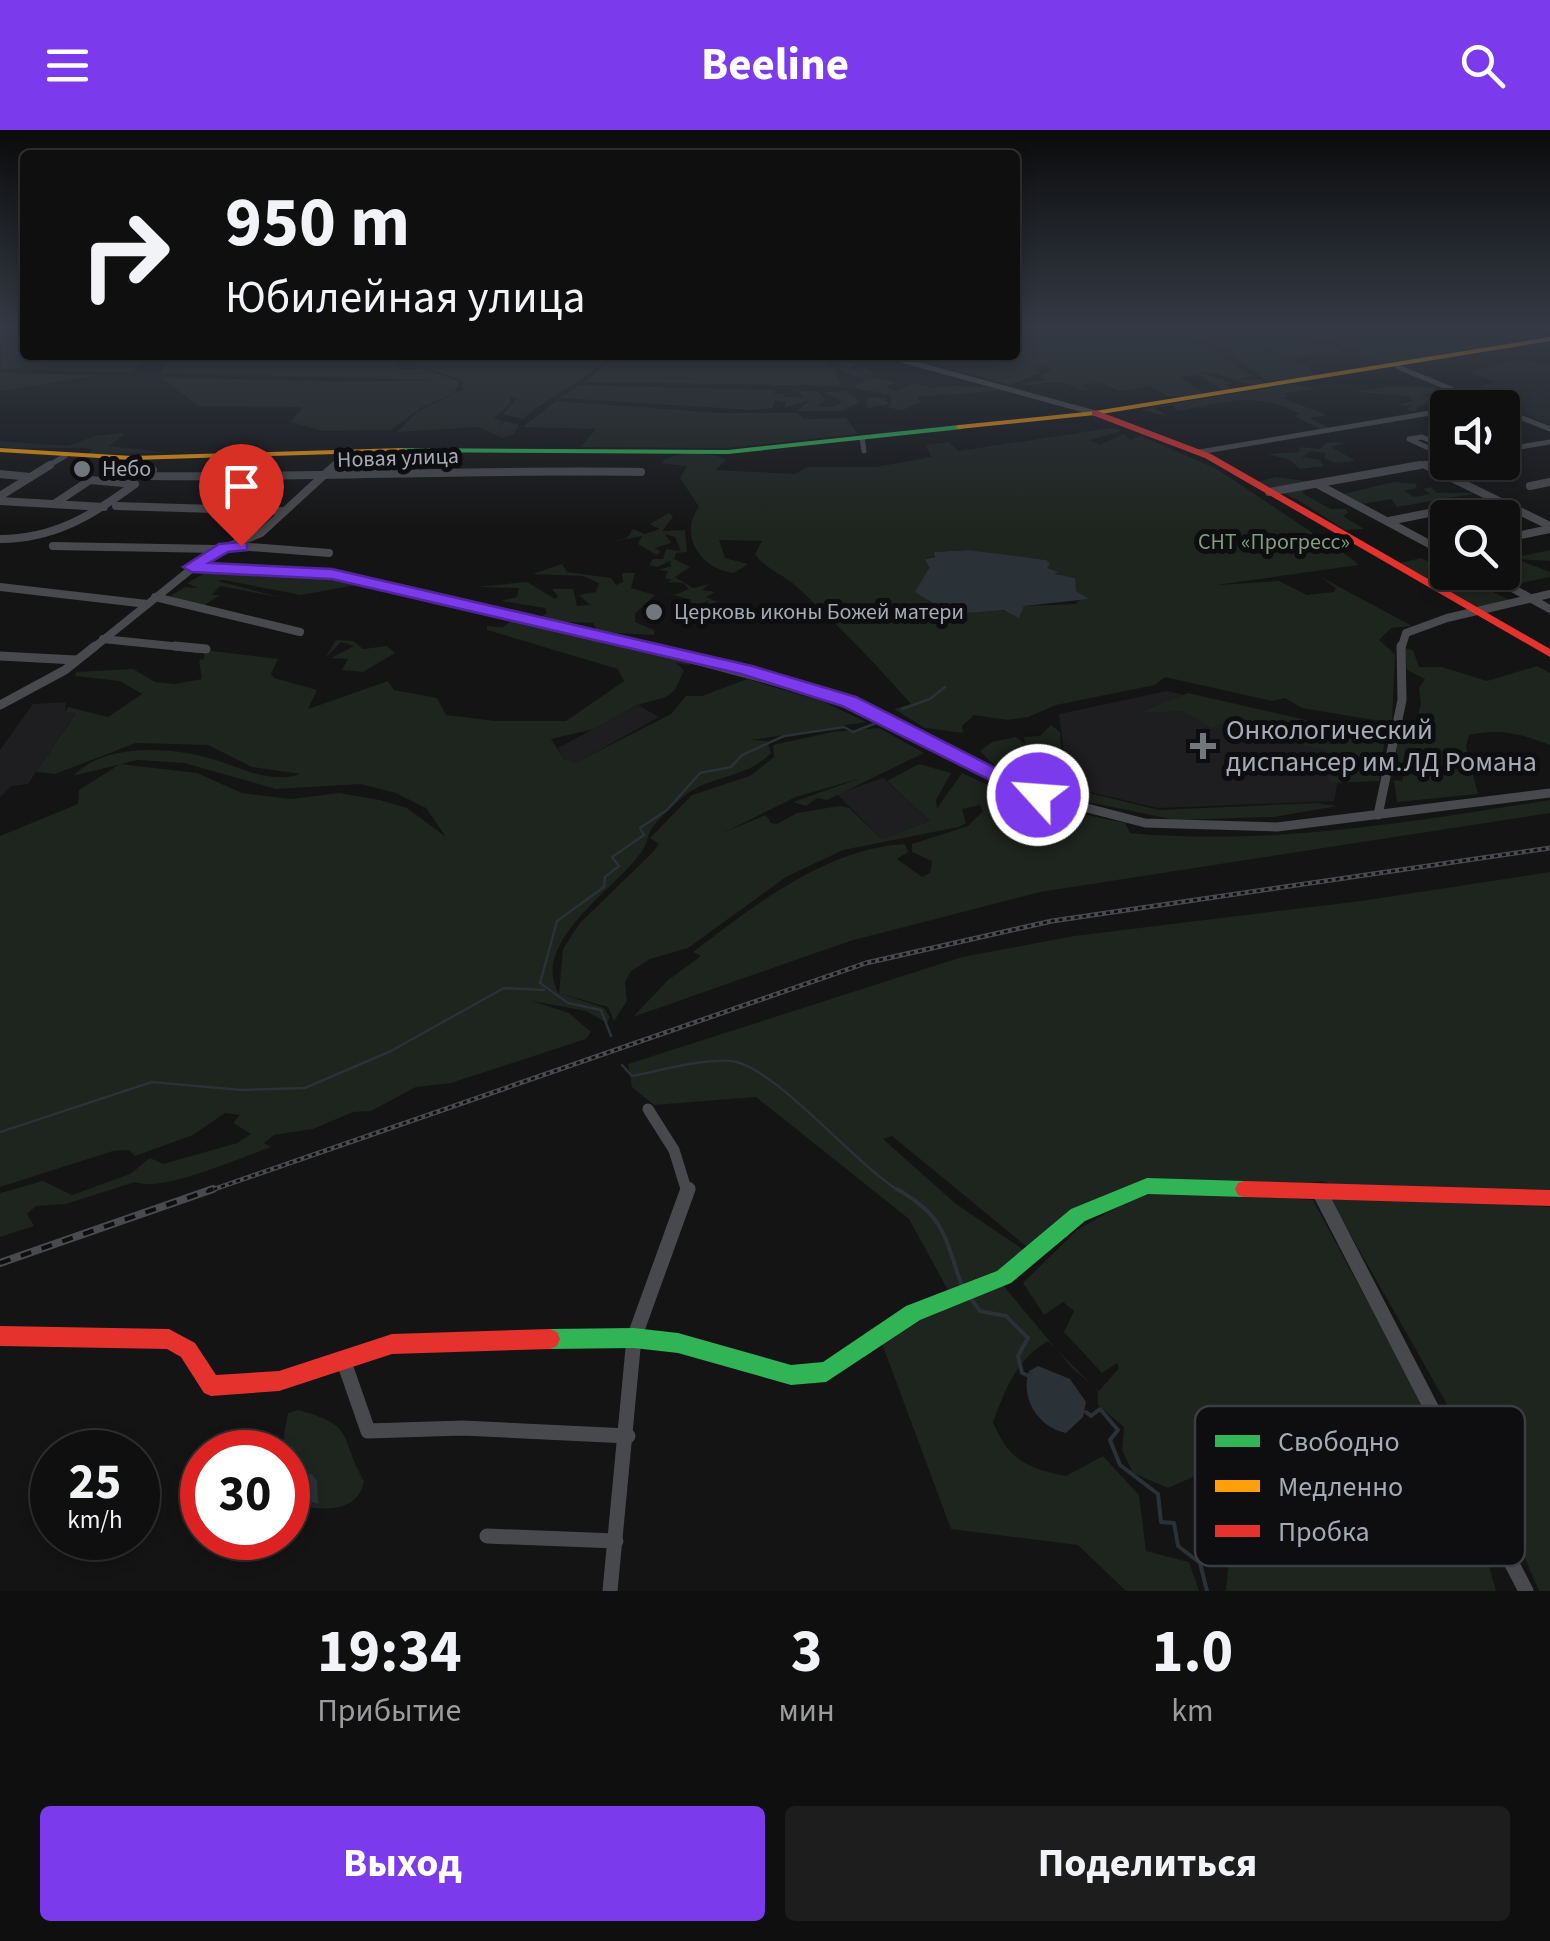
<!DOCTYPE html>
<html lang="ru">
<head>
<meta charset="utf-8">
<style>
	body { margin:0; font-family:"Source Sans 3",sans-serif; background:#1d1d1d; color:#f1f3f6; height:100vh; display:flex; flex-direction:column; font-size:38px; white-space:nowrap }
	* { box-sizing:border-box; margin:0 }
	p { font-size:32px; color:#9b9c9e }
	.icon { flex:none; width:55px; height:55px; fill:none; stroke:currentColor; stroke-width:2; stroke-linecap:round; stroke-linejoin:round }
	.map { position:relative; height:1461px; overflow:hidden }
	.sheet { display:flex; flex-direction:column; background:#0f0f0f; flex:1 }
	.sheet>* { flex:none }
	.hud { position:absolute; left:20px; top:20px; width:1000px; height:210px; border-radius:10px; box-shadow:0 5px 15px #0003,0 0 0 2px #2f2f2f; background:#0f0f0f; color:#f1f3f6; overflow:hidden }
	.buttons { position:absolute; left:1430px; top:260px; display:grid; gap:20px }
	.buttons a { display:grid; place-items:center; width:90px; height:90px; border-radius:10px; background:#0f0f0f; box-shadow:0 5px 15px #0003,0 0 0 2px #2f2f2f; font-size:50px }
	.speed { position:absolute; left:30px; top:1300px; display:flex; gap:20px; font-size:50px; font-weight:700; text-align:center }
	.speed>* { display:grid; place-content:center; width:130px; height:130px; border-radius:50%; background:#0f0f0f; box-shadow:0 5px 15px #0003,0 0 0 2px #2f2f2f; line-height:1 }
	.speed small { font-size:25px; font-weight:400 }
	.speed .limit { border:15px solid #d22; background:#fff; color:#111 }
	.pin { position:absolute; display:grid; place-items:center; width:85px; height:85px; color:#fff; margin:-102px -42px; border-radius:50% 50% 50% 0; rotate:-45deg; box-shadow:0 0 10px #0007 }
	.pin .icon { rotate:45deg }
	.me { position:absolute; width:110px; margin:-55px; rotate:296deg; stroke-linejoin:round; filter:drop-shadow(0 0 8px #0008) }
	.turn { display:flex; align-items:center; gap:35px; height:210px; padding:0 40px; font-size:45px }
	.turn .icon { width:130px; height:130px; stroke-width:2.5 }
	.turn b { display:block; font-size:70px; line-height:85px }
	.eta { display:flex; justify-content:space-evenly; align-items:center; height:170px; text-align:center }
	.eta b { font-size:60px; font-weight:700; line-height:70px }
	.action { display:flex; gap:20px; margin-top:auto; padding:20px 40px }
	.action a { flex:1; height:115px; border-radius:10px; background:#7c3aed; color:#fff; font-size:40px; font-weight:700; line-height:115px; text-align:center }
	.action a+a { background:#1d1d1d; color:#f1f3f6 }
	header { display:flex; justify-content:space-between; align-items:center; height:130px; padding:0 40px; background:#7c3aed; color:#fff; font-size:45px; font-weight:700 }
	.map>svg:first-child { display:block }
</style>
</head>
<body>
<header><svg class="icon" aria-label="menu" viewBox="0 0 24 24"><path d="M4 6h16M4 12h16M4 18h16"/></svg>Beeline<svg class="icon" aria-label="search" viewBox="0 0 24 24"><circle cx="10" cy="10" r="6"/><path d="M15 15l6 6"/></svg></header>
<div class="map">
<svg width="1550" height="1461" viewBox="0 0 1550 1461">
	<rect width="100%" height="100%" fill="#141414"/>
	<g fill="#1e1e20">
		<polygon points="1517,230 1550,234 1550,295 1491,271 1509,268 1480,256 1496,252 1468,242"/>
		<polygon points="1167,561 1346,604 1334,671 1158,678 1059,655 1065,629 1059,584"/>
		<polygon points="66,572 65,581 77,581 28,654 11,656 0,667 0,620 33,574"/>
		<polygon points="638,575 659,587 574,634 563,628 558,618"/>
		<polygon points="883,648 930,691 882,709 837,664"/>
	</g>
	<g fill="#1e241e" fill-rule="evenodd">
		<polygon points="0,197 25,197 25,225 151,225 132,242 1,239"/>
		<path d="M1015,197H1117L1126,203L1120,205L1130,206L1121,197H1355L1351,217L1359,197H1550V207L1395,236L1374,232L1335,213L1289,205L1336,216L1345,223L1285,228L1310,237L1314,246L1267,252L1220,215L1197,212L1253,246L1238,250L1259,249L1266,254C1239,258 1224,241 1199,242L1232,253L1226,255L1232,260L1224,261L1198,245L1180,247L1203,263L1179,267L1166,266L1150,256L1119,261L1100,253L1082,255L1089,260C1078,262 1076,256 1066,254C1051,250 1033,258 1018,254L1046,250L1038,247L1052,240L1041,234L1036,240L1042,243L1009,255L927,233V229L919,232L891,225H1015Z"/>
		<polygon points="188,225 378,225 375,231 394,233 404,240 421,238 460,251 455,263 421,278 391,300 323,301 290,292 302,279 299,277 198,276 161,247 345,252 439,250 162,243 166,230"/>
		<path d="M388,225H611C585,252 551,264 523,289L503,284L516,269L511,266L509,275L494,288L502,291L500,299L504,291L519,295L514,304L502,308L479,297L397,302L417,282L466,258L461,257L464,252L461,250Z"/>
		<polygon points="616,225 833,226 824,236 835,239 841,256 584,252"/>
		<path d="M838,225H848L845,228L852,230L845,233H855L848,240L868,237L870,242L892,246L861,245L891,251L895,254L885,257L897,262L914,253L934,258C942,254 1000,257 1009,260L917,267L920,272L903,280L889,278L890,274L868,278L866,268H887L885,271L891,274V265L853,258L865,250L840,240Z"/>
		<polygon points="0,243 99,245 4,261 0,260"/>
		<path d="M1292,254L1317,259L1285,263L1288,267L1282,268L1327,285L1309,288L1329,298L1320,299L1294,286L1300,284C1254,260 1230,272 1177,281L1172,275L1153,278L1170,287L1142,280L1151,277Z"/>
		<polygon points="579,255 774,260 774,264 789,263 782,266 804,268 798,260 817,261 826,270 818,276 833,277 842,272 825,262 846,261 860,272 841,281 797,281 810,270 784,278 786,272 775,270 772,278 752,280 560,268"/>
		<polygon points="1390,256 1436,257 1433,260 1437,263 1423,265 1465,269 1418,276 1416,281 1405,280 1413,275 1395,276 1413,271 1409,266 1355,262"/>
		<polygon points="556,271 720,283 799,283 804,289 846,288 858,304 726,318 581,317 596,299 523,297"/>
		<path d="M1111,298L1123,301L1089,310L1100,315L1124,304L1130,310L1141,306L1217,339L1355,431L1358,435L1217,455L1279,451L1307,465L1334,462L1336,458L1319,446L1412,496L1391,498L1379,510L1395,524L1392,593L1302,578L1285,568L1272,571L1165,547L1155,555L1056,575L1028,587L1007,590L974,585L962,596L963,603L925,598L894,579L911,574C875,533 837,494 797,457C783,444 767,441 755,424L762,411L719,410L725,428L748,434L734,443C698,439 679,403 699,377L680,348L687,336L661,333C672,321 713,321 726,330L715,340L795,344L807,337H876L931,327L926,315L948,312L959,321ZM968,420L1046,430V437L1061,447L1075,448V461L1084,467L1075,474L1024,476L1019,487L998,479L967,483L966,494L929,472L918,457L929,441L926,428L937,426L935,422Z"/>
		<path d="M121,303L125,304L109,316L168,323L88,324L93,319C62,316 31,320 0,317V311L68,316L95,306Z"/>
		<polygon points="1338,312 1344,313 1331,317 1356,331 1335,333 1324,328 1326,323 1310,321 1302,327 1320,330 1324,336 1300,339 1290,330 1267,324 1299,322 1300,317 1320,319 1326,313"/>
		<polygon points="1275,347 1313,352 1302,363 1331,379 1346,379 1348,383 1343,386 1364,399 1345,400 1298,370 1258,352"/>
		<polygon points="1394,352 1416,354 1416,358 1404,361 1414,367 1430,364 1424,359 1430,357 1437,363 1478,363 1397,377 1391,369 1361,374 1343,364"/>
		<polygon points="669,383 673,387 662,401 685,400 687,422 676,423 674,429 690,437 675,447 693,458 709,454 702,460 715,462 706,467 718,472 711,474 720,482 692,485 707,481 704,476 709,470 696,477 676,475 692,470 658,461 675,465 689,459 683,453 667,452 672,450 665,448 668,441 658,440 671,436 670,431 657,437 649,435 653,429 663,429 666,419 681,421 675,407 665,404 671,413 655,418 661,422 656,425 638,414 642,406 606,413 627,408 633,399 645,404 660,399 650,394"/>
		<polygon points="1550,420 1550,431 1516,429 1550,442 1550,447 1511,455 1484,443 1506,443 1513,438 1509,430 1503,430"/>
		<polygon points="1421,428 1510,470 1477,478 1400,433"/>
		<polygon points="562,434 567,442 611,448 616,455 623,452 622,443 635,443 631,458 655,465 635,484 635,492 654,500 654,505 598,502 593,493 545,491 541,487 547,483 545,478 501,471 517,467 519,458 476,457 527,452 555,469 558,466 552,459 573,459 577,476 590,475 579,465 596,462 599,453 583,446 533,444"/>
		<polygon points="209,441 319,446 356,455 301,465 223,450 218,451 283,468 220,456 212,465 220,465 203,476 170,466 185,457 198,458 187,453"/>
		<path d="M514,489L694,530L689,535L676,533L684,540L675,560L666,567L637,575L594,599L551,609L564,629L575,633L671,584L686,566H702L747,549L824,572L866,592L752,610L767,611L771,623C745,650 708,645 683,667C673,676 658,688 651,700C647,706 647,715 642,721C619,757 528,812 559,864L563,819L579,794L653,722L659,714L650,708L692,665L750,646L774,627L773,615L832,602L879,598L924,623L827,670L817,668L806,676L793,672L861,648L796,667L725,702L766,685L771,693L777,694L797,683L839,676L849,678L882,709L930,691L887,651L919,634L951,643L936,670L937,678L962,643L1026,672L1125,693L1130,703C1271,716 1411,692 1550,670V683L1040,762L850,811L633,887L668,850L701,826L693,822C753,776 827,718 905,714L908,722L897,729L922,747L930,743L932,731L912,722V714L968,696L983,681L980,675L962,679L966,693L959,697L843,720L786,747L688,818L650,829L631,841L625,852L627,871L614,891L608,877L562,864L604,878L610,887L607,893L586,881L532,871L569,883L591,902L586,909L451,953L416,957L371,981L353,982L313,999L274,1005L264,1013L271,1017C241,1027 162,1063 135,1052L66,1074L36,1076L27,1084L34,1096L0,1107V1063L43,1051L72,1065L130,1044L150,1028L163,1034L237,1013L251,1004L233,993L240,985L225,983L193,1005L135,1026L129,1020L113,1021L0,1057V706L78,674L79,660L120,634L197,643L242,663L291,669L339,663L380,670L407,678L446,707L426,678L396,663L361,654L276,659L184,633L137,630L73,646C104,613 169,617 209,628C238,636 270,655 300,644L252,637L208,615L136,613L55,644L36,642L76,583L66,582L68,577L108,587L142,564L120,551L75,546L76,542L133,539L155,552L175,554L202,549L199,530L204,529L205,520L278,529L271,544L274,548L317,560L308,579L388,551L394,560L437,568L446,585L496,591H566L624,551L618,539L487,500V496L503,497Z"/>
		<polygon points="336,510 353,511 363,519 387,516 395,523 363,542 342,540 348,529 331,528 354,516 341,512 325,528"/>
		<path d="M1404,518L1413,520L1419,537H1442L1487,551L1537,536L1550,543V615C1521,604 1500,598 1469,605L1466,617L1478,664L1397,672L1394,650L1402,651L1404,643L1412,644L1411,636L1396,631L1397,615L1413,605L1421,573L1419,558L1425,549L1407,540Z"/>
		<polygon points="1188,563 1375,606 1384,614 1379,651 1331,653 1327,643 1331,623 1325,620 1235,600 1226,592 1212,598 1183,581 1139,583"/>
		<polygon points="1051,595 1060,602 1062,632 1054,662 1003,644 980,621 992,612 1016,607 1025,614 1024,607 1040,606"/>
		<polygon points="1065,657 1159,680 1316,673 1337,676 1274,687 1176,690 1063,667 1057,661"/>
		<polygon points="1550,742 1550,1060 1338,1056 1321,1051 1297,1056 1128,1056 1076,1078 1027,1117 892,1006 883,1009 956,1074 1024,1120 999,1143 949,1162 909,1089 756,967 654,975 632,957 628,934 962,827 1074,806 1361,771"/>
		<path d="M1148,1059L1313,1070L1468,1360L1496,1461H1226L1230,1416L1197,1339L1193,1347L1168,1358L1133,1343L1122,1320L1124,1297L1098,1275V1261L1048,1211C1016,1230 1006,1258 993,1292C1008,1329 1027,1339 1066,1346L1103,1326L1139,1365L1146,1421L1189,1432L1199,1461H1126L1078,1415L951,1399L881,1211L922,1185L1002,1154L1072,1238L1099,1261L1119,1238L1117,1233L1102,1243L1064,1202L1074,1181L1063,1172L1044,1185L1023,1153L1077,1100ZM1286,1339L1362,1354L1390,1408L1317,1412Z"/>
		<polygon points="1328,1065 1550,1077 1550,1461 1539,1461 1495,1359"/>
		<path d="M298,1280C357,1296 338,1305 364,1351C357,1387 315,1380 288,1372V1366L317,1374L304,1351L296,1356L290,1354L302,1340L284,1317L281,1322L288,1283Z"/>
	</g>
	<g fill="#2a3137">
		<polygon points="969,420 1046,430 1050,434 1047,438 1058,442 1055,444 1075,448 1076,461 1089,469 1024,476 1019,488 1003,480 967,483 966,494 915,462 929,438 925,429 935,427 934,422"/>
		<path d="M1038,1236L1070,1249L1086,1272L1083,1287L1066,1303C1037,1297 1020,1267 1029,1241Z"/>
		<polygon points="292,1316 304,1333 290,1354 297,1356 311,1343 317,1351 318,1374 288,1366 288,1322 283,1317"/>
	</g>
	<g fill="none" stroke-linecap="round" stroke-linejoin="round">
		<g stroke="#2a3137" stroke-width="2.5">
			<polyline points="902,579 930,569 945,557"/>
			<polyline points="611,906 601,880 568,873 540,853 557,791 604,757 605,747 619,736 612,727 644,705 640,698 667,680 700,643 731,637 742,625 784,606 844,597 853,602 874,594"/>
			<path d="M622,935L632,946C663,940 699,929 731,931C774,935 856,1036 901,1062"/>
			<polyline points="0,1002 152,952 242,960 305,958 391,921 504,858 544,860"/>
		</g>
		<g stroke="#2a3137" stroke-width="4">
			<path d="M897,1059C947,1088 944,1107 962,1156"/>
			<polyline points="969,1166 980,1181 1006,1186 1028,1208 1018,1226 1022,1243 1029,1246"/>
			<polyline points="1086,1282 1091,1286 1100,1279 1118,1300 1110,1310 1120,1335 1158,1364 1161,1392 1174,1393 1178,1416 1200,1433 1207,1461"/>
		</g>
		<g stroke="#48494d" stroke-width="5">
			<polyline points="883,225 1095,283"/>
			<polyline points="1398,237 1497,278"/>
			<polyline points="1461,278 1484,273"/>
			<polyline points="1502,280 1550,299"/>
			<polyline points="862,308 864,321"/>
			<polyline points="1443,316 1422,307 1409,309 1448,327"/>
			<polyline points="1502,320 1550,312"/>
			<polyline points="1199,322 1448,280"/>
			<polyline points="1425,335 1430,337"/>
			<polyline points="46,337 65,326"/>
			<polyline points="332,337 351,320"/>
			<polyline points="1406,337 1448,330"/>
		</g>
		<g stroke="#48494d" stroke-width="8">
			<polyline points="1425,335 1550,396"/>
			<path d="M153,340L151,346C315,348 478,339 641,342"/>
			<polyline points="0,344 30,347"/>
			<polyline points="1317,354 1448,424"/>
			<polyline points="1530,356 1550,352"/>
			<polyline points="1269,362 1420,335"/>
			<polyline points="0,366 50,335"/>
			<polyline points="0,371 104,377"/>
			<polyline points="54,374 90,350 134,354"/>
			<polyline points="116,376 282,381"/>
			<polyline points="1389,391 1494,370"/>
			<path d="M0,409C54,409 93,385 135,354"/>
			<polyline points="1502,409 1550,399"/>
			<polyline points="53,416 217,419"/>
			<polyline points="236,416 329,423"/>
			<polyline points="191,437 332,444 653,519"/>
			<polyline points="1483,442 1550,479"/>
			<polyline points="0,457 147,474"/>
			<polyline points="155,467 300,502"/>
			<polyline points="103,509 201,519"/>
			<polyline points="92,519 210,424 261,403 335,335"/>
			<polyline points="1401,519 1406,503 1447,488 1550,464"/>
		</g>
		<g stroke="#48494d" stroke-width="9">
			<polyline points="175,516 206,519"/>
			<polyline points="643,516 849,571 1037,665 1145,693 1277,697 1550,663"/>
			<polyline points="0,526 76,530"/>
			<polyline points="0,575 65,540 95,516"/>
			<polyline points="1378,685 1402,570 1401,516"/>
		</g>
		<polyline stroke="#48494d" stroke-width="11" points="648,979 674,1020 687,1062"/>
		<g stroke="#48494d" stroke-width="15">
			<polyline points="1319,1061 1526,1461"/>
			<polyline points="344,1232 368,1301 463,1298 628,1306"/>
			<polyline points="487,1406 616,1411"/>
			<polyline points="610,1461 634,1208 688,1059"/>
		</g>
		<g fill="#30b455" fill-rule="evenodd">
			<polygon points="959,295 963,297 962,299 728,324 402,322 398,320 402,318 728,320"/>
			<polygon points="1147,1048 1244,1051 1250,1053 1253,1059 1250,1065 1244,1067 1148,1064 1085,1091 1011,1153 920,1190 826,1252 791,1255 678,1223 634,1218 550,1219 543,1216 540,1209 543,1202 550,1199 634,1198 678,1203 791,1235 823,1232 906,1176 997,1141 1071,1079"/>
		</g>
		<g fill="#ff9f0a" fill-rule="evenodd">
			<polygon points="1550,207 1550,211 1095,285 959,299 955,297 959,295 1095,281"/>
			<polygon points="0,318 132,326 402,318 406,320 402,322 132,330 0,322"/>
		</g>
		<g fill="#e5322d" fill-rule="evenodd">
			<polygon points="1092,281 1098,281 1211,324 1550,519 1550,527 1205,328 1092,285"/>
			<polygon points="1244,1051 1550,1060 1550,1076 1244,1067 1238,1065 1235,1059 1238,1053"/>
			<polygon points="0,1196 169,1199 195,1213 216,1245 279,1241 392,1204 550,1199 557,1202 560,1209 557,1216 550,1219 392,1224 279,1261 211,1266 204,1263 181,1227 167,1219 0,1216"/>
		</g>
		<g stroke="#494a4d" stroke-width="5">
			<polyline id="rail-far1" points="206,1062 866,833 1052,791 1550,718"/>
		</g>
		<g stroke="#494a4d" stroke-width="8">
			<polyline id="rail" points="0,1133 213,1059"/>
		</g>
		<use href="#rail-far1" stroke="#0e0e10" stroke-width="2.5" stroke-dasharray="4" stroke-linecap="butt"/>
		<use href="#rail" stroke="#0e0e10" stroke-width="4" stroke-dasharray="11" stroke-linecap="butt"/>
	</g>
	<linearGradient id="sky" x2="0" y2="1"><stop stop-color="#0b0b0b"/><stop offset="0.49" stop-color="#343a45"/><stop offset="1" stop-color="#343a45" stop-opacity="0"/></linearGradient>
	<rect width="1550" height="402" fill="url(#sky)"/>
	<polygon fill="#7c3aed" stroke="#51269a" stroke-width="2.5" points="241,412 247,413 247,420 228,422 209,433 332,439 752,536 856,567 1048,665 1045,670 1030,670 842,576 741,544 332,449 192,442 183,437 219,414"/>
	<g fill="#72767d" stroke="#0e0e10" stroke-width="4">
		<circle cx="82" cy="339" r="10"/>
		<circle cx="654" cy="482" r="10"/>
		<path d="M1198 601h10v10h10v10h-10v10h-10v-10h-10v-10h10z"/>
	</g>
	<g text-anchor="middle" dominant-baseline="central" stroke-width="10" stroke-linejoin="round" paint-order="stroke">
		<g font-size="22" fill="#a5aab5" stroke="#0e0e10">
			<text transform="translate(398 328) rotate(-2)">Новая улица</text>
		</g>
		<g font-size="22" fill="#a5aab5" stroke="#0e0e10" text-anchor="start">
			<text x="102" y="339">Небо</text>
			<text x="674" y="482">Церковь иконы Божей матери</text>
		</g>
		<g font-size="22" fill="#7d9f7f" stroke="#0e0e10">
			<text x="1274" y="412">СНТ «Прогресс»</text>
		</g>
		<g font-size="28" fill="#a5aab5" stroke="#0e0e10" text-anchor="start">
			<text x="1226" y="600">Онкологический<tspan x="1226" dy="32">диспансер им.ЛД Романа</tspan></text>
		</g>
	</g>
	<rect x="1195" y="1276" width="330" height="160" rx="15" fill="#0e0e10" stroke="#3b3d42" stroke-width="2.5"/>
	<rect x="1215" y="1305" width="45" height="12" fill="#30b455"/>
	<rect x="1215" y="1350" width="45" height="12" fill="#ff9f0a"/>
	<rect x="1215" y="1395" width="45" height="12" fill="#e5322d"/>
	<g font-size="28" fill="#a5aab5">
		<text x="1278" y="1321">Свободно</text>
		<text x="1278" y="1366">Медленно</text>
		<text x="1278" y="1411">Пробка</text>
	</g>
</svg>
<div class="buttons">
<a><svg class="icon" aria-label="sound" viewBox="0 0 24 24"><path d="M4 9h4l5-4v14l-5-4H4zM17 9q2 3 0 6"/></svg></a>
<a><svg class="icon" aria-label="search" viewBox="0 0 24 24"><circle cx="10" cy="10" r="6"/><path d="M15 15l6 6"/></svg></a>
</div>
<div class="speed"><div>25<small>km/h</small></div><div class="limit">30</div></div>
<div class="pin" style="left:241px;top:416px;background:#d93025"><svg class="icon" aria-label="arrive" viewBox="0 0 24 24"><path d="M6 21V4h12l-3 4 3 4H6"/></svg></div>
<svg class="me" style="left:1038px;top:665px" viewBox="-20 -20 40 40"><circle r="17" fill="#7c3aed" stroke="#fff" stroke-width="3"/><path d="M0-11L8 9 0 5-8 9z" fill="#fff"/></svg>
<div class="hud">
<div class="turn"><svg class="icon" aria-label="right" viewBox="0 0 24 24"><path d="M7 20v-9h11M14 6l5 5-5 5"/></svg><div><b>950 m</b>Юбилейная улица</div></div>
</div>
</div>
<section class="sheet">
<div class="eta">
<div><b>19:34</b><p>Прибытие</p></div>
<div><b>3</b><p>мин</p></div>
<div><b>1.0</b><p>km</p></div>
</div>
<div class="action"><a>Выход</a><a>Поделиться</a></div>
</section>
</body>
</html>
